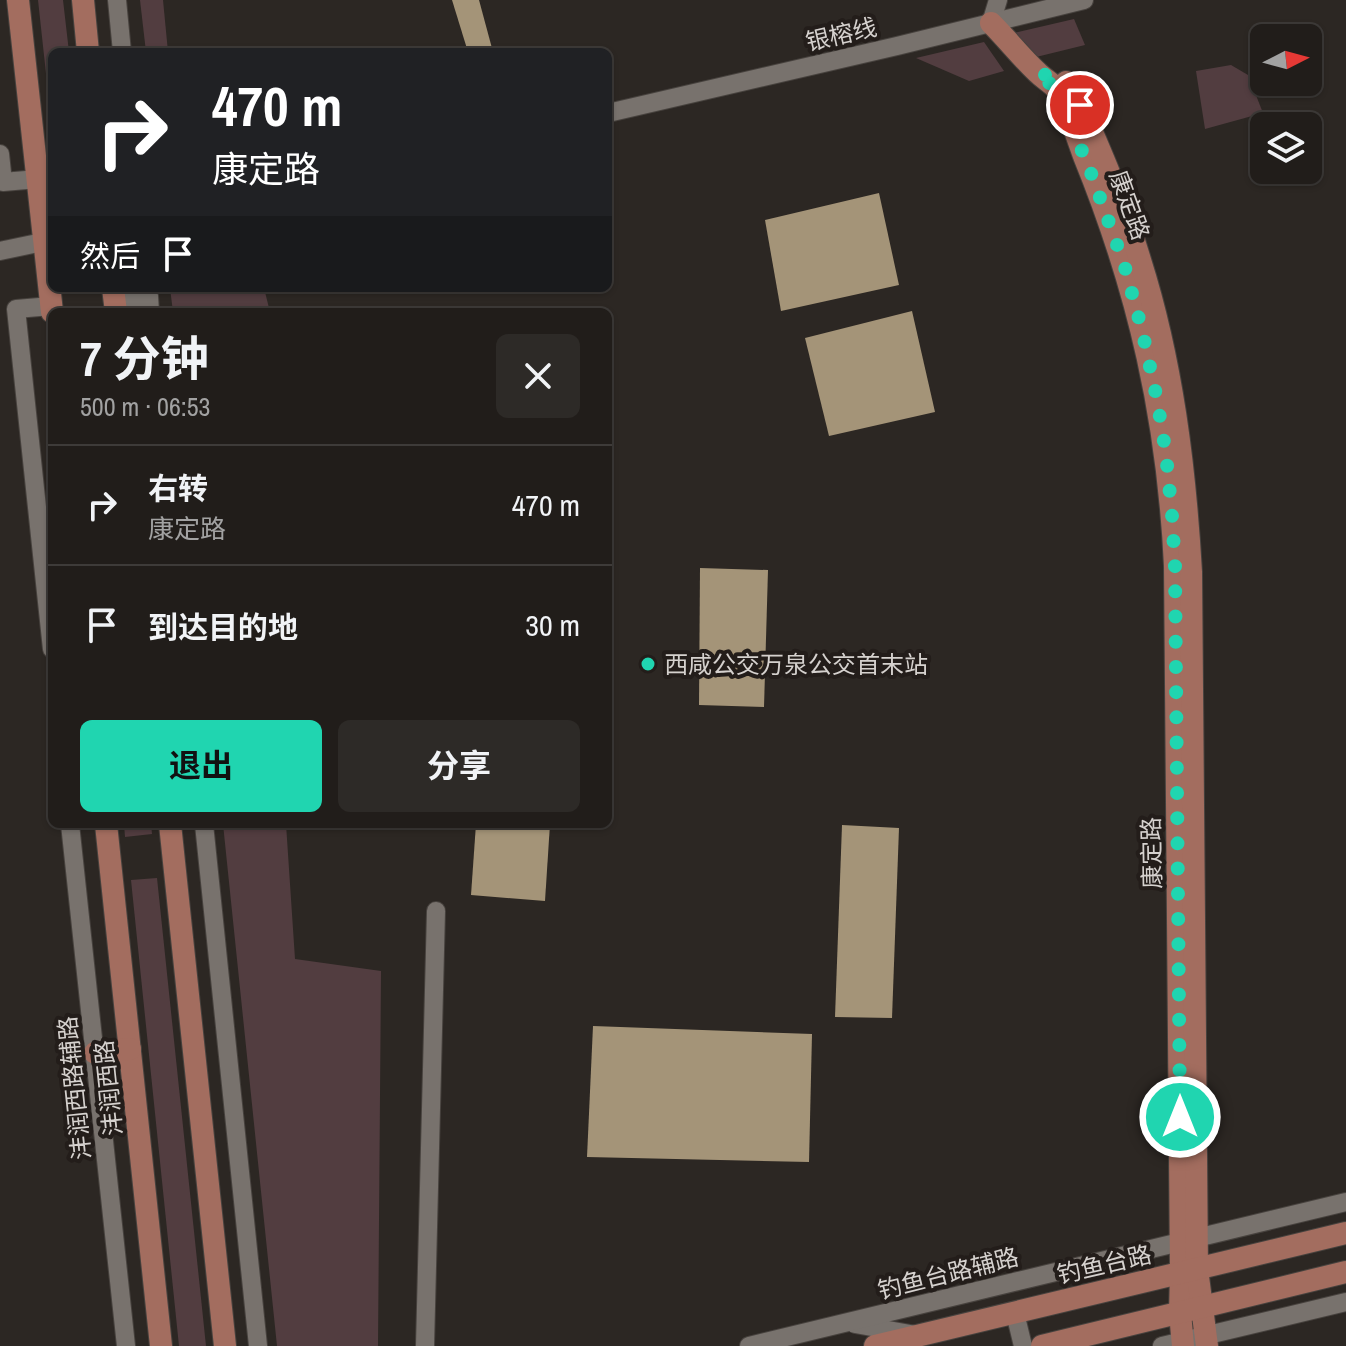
<!DOCTYPE html>
<html lang="zh">
<head>
<meta charset="utf-8">
<style>
	body { margin:0; font-family:"Archivo Narrow","Noto Sans SC",sans-serif; background:#2d2a27; color:#f1f3f6; height:100vh; display:flex; flex-direction:column; font-size:30px; white-space:nowrap }
	* { box-sizing:border-box; margin:0 }
	p { font-size:26px; color:#a2a2a2 }
	.icon { flex:none; width:44px; height:44px; fill:none; stroke:currentColor; stroke-width:2; stroke-linecap:round; stroke-linejoin:round }
	.map { position:relative; flex:1; overflow:hidden }
	.details { position:absolute; left:48px; top:308px; width:564px; height:520px; display:flex; flex-direction:column; background:#211d1a; border-radius:12px; box-shadow:0 2px 6px #0004,0 0 0 2px #3e3b39 }
	.details>* { flex:none }
	.top-card { position:absolute; left:48px; top:48px; width:564px; height:244px; border-radius:12px; box-shadow:0 2px 6px #0004,0 0 0 2px #3e3b39; background:#202124; color:#fff; overflow:hidden }
	.needle { width:52px; rotate:84deg }
	.fabs { position:absolute; left:1250px; top:24px; display:grid; gap:16px }
	.fabs a { display:grid; place-items:center; width:72px; height:72px; border-radius:12px; background:#211d1a; box-shadow:0 2px 6px #0004,0 0 0 2px #3e3b39; font-size:40px }
	.pin { position:absolute; display:grid; place-items:center; width:68px; height:68px; color:#fff; margin:-34px; border:4px solid #fff; border-radius:50%; box-shadow:0 2px 8px #0007 }
	.me { position:absolute; width:88px; margin:-44px; rotate:0deg; stroke-linejoin:round; filter:drop-shadow(0 0 6px #0008) }
	.turn { display:flex; align-items:center; gap:28px; height:168px; padding:0 32px; font-size:36px }
	.turn .icon { width:104px; height:104px; stroke-width:2.5 }
	.turn b { display:block; font-size:56px; line-height:68px }
	.then { display:flex; align-items:center; height:76px; padding:0 32px; background:#0003; gap:16px; font-size:30px }
	.round { display:grid; place-items:center; flex:none; width:84px; height:84px; border-radius:12px; background:#2d2a27 }
	.head { display:flex; align-items:center; justify-content:space-between; height:136px; padding:0 32px }
	h1 { font-size:48px; font-weight:700; line-height:60px }
	.button { display:flex; gap:16px; margin-top:auto; padding:16px 32px }
	.button a { flex:1; height:92px; border-radius:12px; background:#20d5b0; color:#111; font-size:32px; font-weight:700; line-height:92px; text-align:center }
	.button a+a { background:#2d2a27; color:#f1f3f6 }
	ul { padding:0; list-style:none }
	li { display:flex; align-items:center; gap:24px; height:120px; padding:0 32px; border-top:2px solid #3e3b39 }
	li div { flex:1 }
	li b { display:block; font-size:30px }
	li em { font-style:normal }
	.map>svg:first-child { display:block }
</style>
</head>
<body>
<div class="map">
<svg width="1346" height="1346" viewBox="0 0 1346 1346">
	<rect width="100%" height="100%" fill="#2c2723"/>
	<g fill="#523d40">
		<polygon points="38,0 63,0 69,52 52,52 52,129"/>
		<polygon points="140,0 163,0 168,52 146,52"/>
		<polygon points="1074,19 1085,45 1024,60 1005,35"/>
		<polygon points="984,42 1004,71 969,81 916,58"/>
		<polygon points="1231,65 1248,75 1263,113 1205,129 1196,71"/>
		<polygon points="170,288 264,288 270,312 173,312"/>
		<polygon points="124,824 151,824 152,834 125,837"/>
		<polygon points="223,824 286,824 295,959 381,971 378,1346 277,1346"/>
		<polygon points="157,878 206,1346 179,1346 131,880"/>
	</g>
	<g fill="#a49478">
		<polygon points="452,0 479,0 493,52 468,52"/>
		<polygon points="879,193 899,285 781,311 765,220"/>
		<polygon points="912,311 935,412 829,436 805,338"/>
		<polygon points="700,568 768,570 764,707 699,705"/>
		<polygon points="476,824 550,824 545,901 471,895"/>
		<polygon points="842,825 899,828 892,1018 835,1017"/>
		<polygon points="593,1026 812,1034 809,1162 587,1157"/>
	</g>
	<g fill="none" stroke-linecap="round" stroke-linejoin="round">
		<g stroke="#47423e" stroke-width="20">
			<g id="minor">
				<polyline points="117,0 122,52"/>
				<polyline points="991,23 998,0"/>
				<polyline points="608,113 897,46 1084,0"/>
				<polyline points="0,154 3,182 38,179"/>
				<polyline points="0,251 52,240"/>
				<polyline points="115,299 149,296 150,312"/>
				<polyline points="51,306 16,309 52,649"/>
				<polyline points="70,824 126,1346"/>
				<polyline points="204,824 258,1346"/>
				<polyline points="1015,1313 1023,1346"/>
				<polyline points="855,1324 916,1335"/>
				<polyline points="425,1346 436,911"/>
				<polyline points="749,1346 1346,1202"/>
				<polyline points="1162,1346 1346,1302"/>
			</g>
		</g>
		<g stroke="#47423e" stroke-width="24">
			<g id="major">
				<polyline points="18,0 52,312"/>
				<polyline points="83,0 88,52"/>
				<path d="M991,23C1007,39 1021,57 1037,72C1043,78 1050,82 1056,88C1065,99 1078,140 1084,156C1139,291 1168,420 1175,566L1181,1273L1180,1313L1183,1346"/>
				<path d="M1066,82L1071,84C1096,141 1122,199 1140,260C1172,361 1185,467 1191,572L1197,1269L1207,1346"/>
				<polyline points="113,288 116,312"/>
				<polyline points="106,824 161,1346"/>
				<polyline points="170,824 225,1346"/>
				<polyline points="95,1053 130,1049"/>
				<polyline points="875,1346 1346,1233"/>
				<polyline points="1042,1346 1346,1272"/>
			</g>
		</g>
		<use href="#minor" stroke="#78726d" stroke-width="18"/>
		<use href="#major" stroke="#a36d5f" stroke-width="22"/>
	</g>
	<g fill="none" stroke-linecap="round" stroke-linejoin="round">
		<polyline stroke="#20d5b0" stroke-width="14" stroke-dasharray="0 25.2" points="1080,105 1071,84 1037,72 1057,90 1091,173 1124,264 1142,330 1157,399 1166,454 1172,515 1175,566 1180,1117"/>
	</g>
	<circle fill="#20d5b0" stroke="#231d1a" stroke-width="3" cx="648" cy="664" r="8"/>
	<g text-anchor="middle" dominant-baseline="central" stroke-width="8" stroke-linejoin="round" paint-order="stroke">
		<g font-size="24" fill="#d5d1ce" stroke="#231d1a">
			<text transform="translate(841 34) rotate(-13)">银榕线</text>
			<text transform="translate(1130 205) rotate(70)">康定路</text>
			<text transform="translate(1151 853) rotate(-91)">康定路</text>
			<text transform="translate(74 1088) rotate(-96)">沣润西路辅路</text>
			<text transform="translate(108 1088) rotate(-96)">沣润西路</text>
			<text transform="translate(1104 1264) rotate(-13)">钓鱼台路</text>
			<text transform="translate(948 1273) rotate(-14)">钓鱼台路辅路</text>
		</g>
		<g font-size="24" fill="#d5d1ce" stroke="#231d1a" text-anchor="start">
			<text x="664" y="664">西咸公交万泉公交首末站</text>
		</g>
	</g>
</svg>
<div class="fabs">
<a><svg class="needle" viewBox="-14 -14 28 28"><path d="M0-13l5 13h-10z" fill="#e53935"/><path d="M0 13l5-13h-10z" fill="#a2a2a2"/></svg></a>
<a><svg class="icon" aria-label="layers" viewBox="0 0 24 24"><path d="M12 4l9 5-9 5-9-5zM3 14l9 5 9-5"/></svg></a>
</div>
<div class="pin" style="left:1080px;top:105px;background:#d93025"><svg class="icon" aria-label="arrive" viewBox="0 0 24 24"><path d="M6 21V4h12l-3 4 3 4H6"/></svg></div>
<svg class="me" style="left:1180px;top:1117px" viewBox="-20 -20 40 40"><circle r="17" fill="#20d5b0" stroke="#fff" stroke-width="3"/><path d="M0-11L8 9 0 5-8 9z" fill="#fff"/></svg>
<div class="top-card">
<div class="turn"><svg class="icon" aria-label="right" viewBox="0 0 24 24"><path d="M7 20v-9h11M14 6l5 5-5 5"/></svg><div><b>470 m</b>康定路</div></div>
<div class="then">然后<svg class="icon" aria-label="arrive" viewBox="0 0 24 24"><path d="M6 21V4h12l-3 4 3 4H6"/></svg></div>
</div>
<section class="details">
<div class="head"><div><h1>7 分钟</h1><p>500 m · 06:53</p></div><a class="round"><svg class="icon" aria-label="close" viewBox="0 0 24 24"><path d="M6 6l12 12M18 6L6 18"/></svg></a></div>
<ul>
<li><svg class="icon" aria-label="right" viewBox="0 0 24 24"><path d="M7 20v-9h11M14 6l5 5-5 5"/></svg><div><b>右转</b><p>康定路</p></div><em>470 m</em></li>
<li><svg class="icon" aria-label="arrive" viewBox="0 0 24 24"><path d="M6 21V4h12l-3 4 3 4H6"/></svg><div><b>到达目的地</b></div><em>30 m</em></li>
</ul>
<div class="button"><a>退出</a><a>分享</a></div>
</section>
</div>
</body>
</html>
